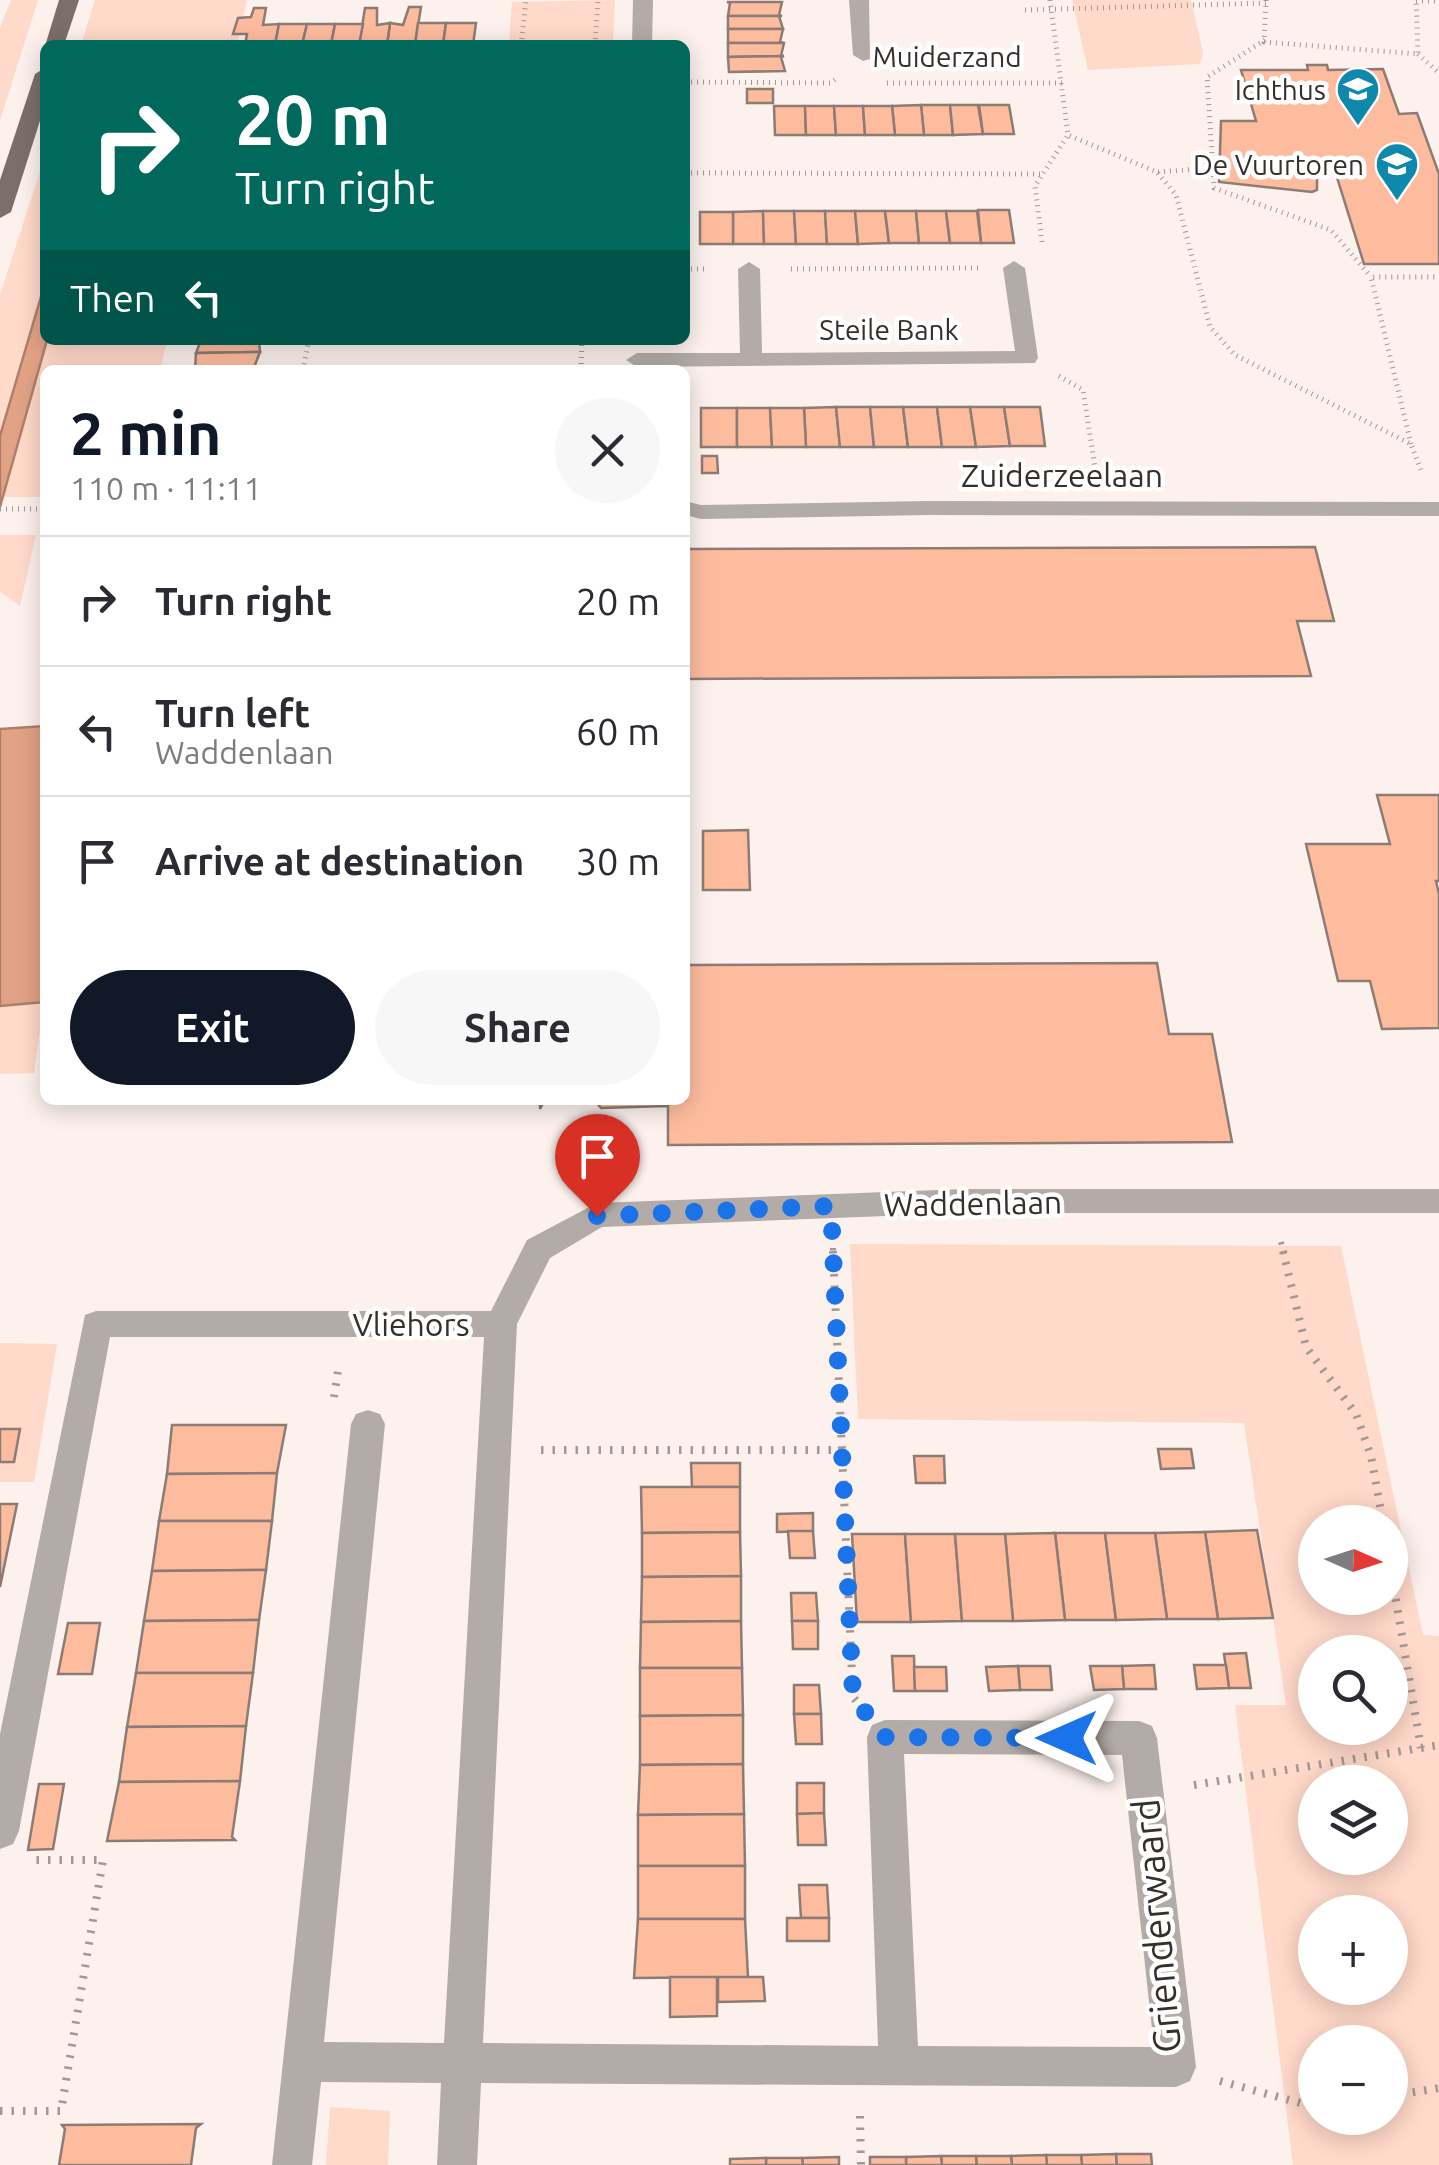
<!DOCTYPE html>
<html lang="en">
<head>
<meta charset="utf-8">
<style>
	body { margin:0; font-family:Ubuntu,sans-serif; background:#f7f7f7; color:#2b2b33; height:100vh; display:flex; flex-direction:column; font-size:38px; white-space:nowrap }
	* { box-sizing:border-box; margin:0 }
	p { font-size:32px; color:#7c7c81 }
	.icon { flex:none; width:55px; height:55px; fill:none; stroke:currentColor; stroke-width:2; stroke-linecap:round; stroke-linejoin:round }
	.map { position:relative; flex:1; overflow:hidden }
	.details { position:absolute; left:40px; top:365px; width:650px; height:740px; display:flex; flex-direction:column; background:#fff; border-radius:15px; box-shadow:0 5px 25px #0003 }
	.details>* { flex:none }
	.hud { position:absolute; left:40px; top:40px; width:650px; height:305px; border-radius:15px; box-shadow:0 5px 25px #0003; background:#00695c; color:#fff; overflow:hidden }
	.needle { width:65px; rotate:93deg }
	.controls { position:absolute; left:1298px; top:1505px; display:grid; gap:20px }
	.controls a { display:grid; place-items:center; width:110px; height:110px; border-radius:50%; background:#fff; box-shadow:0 5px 25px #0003; font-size:50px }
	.pin { position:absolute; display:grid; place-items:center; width:85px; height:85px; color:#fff; margin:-102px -42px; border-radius:50% 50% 50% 0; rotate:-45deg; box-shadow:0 0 10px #0007 }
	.pin .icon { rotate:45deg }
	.me { position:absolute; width:110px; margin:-55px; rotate:270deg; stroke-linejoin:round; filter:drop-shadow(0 0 8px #0008) }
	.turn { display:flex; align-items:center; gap:35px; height:210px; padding:0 30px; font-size:45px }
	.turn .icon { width:130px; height:130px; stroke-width:2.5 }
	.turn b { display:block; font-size:70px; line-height:85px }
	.then { display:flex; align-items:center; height:95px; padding:0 30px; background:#0003; gap:20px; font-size:38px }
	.round { display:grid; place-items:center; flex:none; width:105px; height:105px; border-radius:52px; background:#f7f7f7 }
	.headline { display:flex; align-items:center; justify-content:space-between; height:170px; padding:0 30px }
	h1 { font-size:60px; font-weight:700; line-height:75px; color:#111827 }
	.cta { display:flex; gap:20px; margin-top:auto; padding:20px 30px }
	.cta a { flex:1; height:115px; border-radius:60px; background:#111827; color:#fff; font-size:40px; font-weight:700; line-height:115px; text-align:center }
	.cta a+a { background:#f7f7f7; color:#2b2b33 }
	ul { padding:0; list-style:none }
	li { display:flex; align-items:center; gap:30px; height:130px; padding:0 30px; border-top:2px solid #e1e1e2 }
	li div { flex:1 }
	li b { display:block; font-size:38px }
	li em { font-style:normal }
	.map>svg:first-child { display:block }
</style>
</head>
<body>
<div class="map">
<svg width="1439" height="2165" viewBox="0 0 1439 2165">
	<rect width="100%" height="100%" fill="#fcf1ec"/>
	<g fill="#ffd9c9" fill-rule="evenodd">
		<polygon points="11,0 38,0 0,121 0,28"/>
		<polygon points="95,0 247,0 237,45 81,45"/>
		<polygon points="615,0 613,45 509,45 512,2"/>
		<polygon points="1072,0 1191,0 1203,53 1200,64 1088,70"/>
		<polygon points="45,156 45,340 167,340 160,370 45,370 45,497 0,497 0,295"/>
		<polygon points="0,535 36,535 20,606 0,592"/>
		<polygon points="44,1002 34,1073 0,1074 0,1006"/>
		<path d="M850,1244L1341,1246L1423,1635L1439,1636V2165H1293L1235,1705H1286L1244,1423L858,1419ZM1315,1522H1390V1598H1315ZM1315,1652H1390V1728H1315ZM1315,1782H1390V1858H1315ZM1315,1912H1390V1988H1315ZM1315,2042H1390V2118H1315Z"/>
		<polygon points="0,1343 57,1344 34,1482 0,1482"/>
		<polygon points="330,2107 390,2111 388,2165 326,2165"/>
	</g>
	<g fill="#e2a285" stroke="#ae806a" stroke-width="2.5">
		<polygon points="45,283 47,340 0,507 0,436"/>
		<polygon points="45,726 45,995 44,1002 0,1006 0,729"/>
	</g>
	<g fill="#febc9f" stroke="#8d7c75" stroke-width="2.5">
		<polygon points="727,2 782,2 779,15 782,16 728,16 730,3"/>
		<polygon points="409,7 421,7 415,45 387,45 390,23 403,25"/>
		<polygon points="254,8 266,8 263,25 279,24 275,45 245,45 247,34 233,34 238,18 251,17"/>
		<polygon points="365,8 377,8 377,25 390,23 387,45 359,45"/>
		<polygon points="728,16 782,16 779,16 783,29 728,29"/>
		<polygon points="418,23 446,23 443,45 415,45"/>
		<polygon points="446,23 476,23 473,45 443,45"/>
		<polygon points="279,24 307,24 302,45 275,45"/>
		<polygon points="307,24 335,24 331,45 302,45"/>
		<polygon points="335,24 363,24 359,45 331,45"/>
		<polygon points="728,29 783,29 780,42 784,43 728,43"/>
		<polygon points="728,43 784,43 781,56 784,56 728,57"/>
		<polygon points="728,57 784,56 781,57 785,71 729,72"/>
		<polygon points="1307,65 1327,65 1328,70 1383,69 1399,114 1417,113 1439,174 1439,264 1364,264 1335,171 1317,172 1317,190 1312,192 1219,182 1221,121 1256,121 1241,70 1308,70"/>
		<rect x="747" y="89" width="26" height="14"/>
		<polygon points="921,105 950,105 953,135 924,135"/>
		<polygon points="921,105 924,135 895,135 892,106"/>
		<polygon points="950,105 978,105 983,134 953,135"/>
		<polygon points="979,105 1009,105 1014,134 983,134"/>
		<polygon points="774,106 805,106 806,135 775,135"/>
		<polygon points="805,106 834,106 836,135 806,135"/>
		<polygon points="834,106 863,106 865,135 836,135"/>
		<polygon points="863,106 892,106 895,135 865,135"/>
		<polygon points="978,210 1009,210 1014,243 981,243"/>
		<polygon points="763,211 764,244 733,244 733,212"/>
		<polygon points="763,211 794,211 796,244 764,244"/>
		<polygon points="794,211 825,211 827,244 796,244"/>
		<polygon points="825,211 855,211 858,244 827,244"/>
		<polygon points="855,211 885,211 889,243 858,244"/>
		<polygon points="885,211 916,211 919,243 889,243"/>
		<polygon points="916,211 946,211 950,243 919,243"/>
		<polygon points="946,211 977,211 981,243 950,243"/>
		<rect x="700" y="212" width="33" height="32"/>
		<polygon points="201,340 259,340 260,352 196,353"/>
		<polygon points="260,352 253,370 195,370 196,353"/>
		<polygon points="836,407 840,447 806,447 804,408"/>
		<polygon points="836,407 870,407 874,447 840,447"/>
		<polygon points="870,407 903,407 908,447 874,447"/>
		<polygon points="903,407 937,407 942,447 908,447"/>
		<polygon points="937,407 970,407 976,447 942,447"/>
		<polygon points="970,407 1004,407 1010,446 976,447"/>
		<polygon points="1004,407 1040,407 1045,446 1010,446"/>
		<rect x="701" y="408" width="36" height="39"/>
		<polygon points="737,408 770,408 772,447 737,447"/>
		<polygon points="770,408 804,408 806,447 772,447"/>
		<polygon points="702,456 717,456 718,473 702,473"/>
		<polygon points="1315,547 1334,621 1297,621 1311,676 685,679 685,549"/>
		<polygon points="1377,795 1439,795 1439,881 1436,881 1439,894 1439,1028 1382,1029 1370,981 1338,981 1306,844 1390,844"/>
		<polygon points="748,830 750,890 703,890 703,831"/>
		<polygon points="1157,963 1169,1034 1212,1034 1232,1142 668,1145 668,1106 601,1108 597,1103 543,1103 540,1109 540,1100 685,1100 685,965"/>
		<polygon points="172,1425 286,1425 277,1473 167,1474"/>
		<polygon points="0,1429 20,1429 14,1462 0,1462"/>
		<polygon points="1158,1449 1191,1449 1194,1468 1161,1469"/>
		<polygon points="914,1456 944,1456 945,1483 916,1483"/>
		<polygon points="691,1463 740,1463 740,1487 692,1487"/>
		<polygon points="277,1473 272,1521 159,1521 167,1474"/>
		<polygon points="641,1487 740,1487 740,1532 642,1533"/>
		<polygon points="0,1504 17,1504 0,1587"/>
		<polygon points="813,1513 813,1531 777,1532 777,1514"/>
		<polygon points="159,1521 272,1521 266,1570 152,1571"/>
		<polygon points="1257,1530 1273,1618 1218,1619 1205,1532"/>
		<polygon points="788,1531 813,1531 815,1558 790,1558"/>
		<polygon points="740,1532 741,1576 642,1577 642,1533"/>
		<polygon points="1205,1532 1218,1619 1167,1619 1155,1533"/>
		<polygon points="1055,1533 1105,1533 1116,1620 1065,1620"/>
		<polygon points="1055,1533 1065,1620 1013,1621 1005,1534"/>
		<polygon points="1105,1533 1155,1533 1167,1619 1116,1620"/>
		<polygon points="852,1534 905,1534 911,1622 857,1622"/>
		<polygon points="905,1534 955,1534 962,1621 911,1622"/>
		<polygon points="955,1534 1005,1534 1013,1621 962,1621"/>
		<polygon points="266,1570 259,1620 144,1621 152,1571"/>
		<polygon points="741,1576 741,1621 641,1622 642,1577"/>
		<polygon points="791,1593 816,1593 818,1621 792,1621"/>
		<polygon points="259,1620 253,1673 136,1673 144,1621"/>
		<polygon points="741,1621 742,1668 640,1668 641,1622"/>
		<polygon points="792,1621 818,1621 818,1649 793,1649"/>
		<polygon points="68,1623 100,1623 92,1674 58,1674"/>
		<polygon points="1246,1653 1251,1688 1229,1688 1224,1654"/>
		<polygon points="892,1656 914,1656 915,1691 894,1691"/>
		<polygon points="1154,1665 1156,1689 1124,1689 1122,1666"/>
		<polygon points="1194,1665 1226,1665 1229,1688 1197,1689"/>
		<polygon points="1018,1666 1050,1666 1052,1690 1020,1690"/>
		<polygon points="1018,1666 1020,1690 989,1691 986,1667"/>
		<polygon points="1090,1666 1122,1666 1124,1689 1094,1690"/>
		<polygon points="914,1667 946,1667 947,1691 915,1691"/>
		<polygon points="640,1668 742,1668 743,1715 640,1716"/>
		<polygon points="136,1673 253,1673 246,1726 127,1727"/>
		<polygon points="794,1685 819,1685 821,1714 794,1714"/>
		<polygon points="794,1714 821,1714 822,1744 796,1744"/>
		<polygon points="743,1715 743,1764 640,1765 640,1716"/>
		<polygon points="246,1726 240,1781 119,1782 127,1727"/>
		<polygon points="743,1764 744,1814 638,1815 640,1765"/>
		<polygon points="240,1781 232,1837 235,1840 107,1841 119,1782"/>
		<polygon points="797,1783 824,1783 824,1813 797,1814"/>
		<polygon points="39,1784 64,1784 53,1849 28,1850"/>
		<polygon points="824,1813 826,1845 798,1845 797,1814"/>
		<polygon points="744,1814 745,1866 638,1866 638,1815"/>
		<rect x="638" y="1866" width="107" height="53"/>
		<polygon points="799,1885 827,1885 829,1918 801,1918"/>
		<rect x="787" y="1918" width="42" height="23"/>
		<polygon points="638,1919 745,1919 748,1977 634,1978"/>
		<polygon points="670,1977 717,1977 717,2016 670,2017"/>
		<polygon points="718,1977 763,1977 765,2001 718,2002"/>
		<polygon points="201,2124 196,2128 191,2165 59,2165 65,2129 62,2125"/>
		<polygon points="1116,2154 1117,2165 1082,2165 1081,2155"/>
		<polygon points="1116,2154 1151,2154 1152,2165 1117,2165"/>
		<polygon points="1046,2155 1081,2155 1082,2165 1047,2165"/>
		<polygon points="1046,2155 1047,2165 1012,2165 1011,2156"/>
		<polygon points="941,2156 976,2156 977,2165 942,2165"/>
		<polygon points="941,2156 942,2165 906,2165 906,2157"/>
		<polygon points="976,2156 1011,2156 1012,2165 977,2165"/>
		<polygon points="839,2157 839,2165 803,2165 802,2158"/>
		<rect x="870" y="2157" width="36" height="8"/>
		<polygon points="766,2158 802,2158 803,2165 766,2165"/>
		<polygon points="766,2158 766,2165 730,2165 730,2159"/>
	</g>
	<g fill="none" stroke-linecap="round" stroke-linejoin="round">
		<g stroke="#a29995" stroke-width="5" stroke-dasharray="1 5" stroke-linecap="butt">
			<polyline points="1050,0 1068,135 1157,172 1176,195 1210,327 1235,355 1411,444 1422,473"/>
			<polyline points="1266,0 1264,42 1418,54 1416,0"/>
			<polyline points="1416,1 1439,1"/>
			<polyline points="1025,10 1266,3"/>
			<polyline points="1265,40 1207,77 1214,188 1331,230 1371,277"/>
			<polyline points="521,45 526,0"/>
			<polyline points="595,45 598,0"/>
			<polyline points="1418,54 1439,73"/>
			<polyline points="685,82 831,83 837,78"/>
			<polyline points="887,83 1062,83"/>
			<polyline points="1158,172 1213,168"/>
			<polyline points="685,173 1042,174"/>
			<polyline points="1042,242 1035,186 1068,135"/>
			<polyline points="685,269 709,269"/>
			<polyline points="791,269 979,268"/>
			<polyline points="303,370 309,340"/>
			<polyline points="581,370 582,340"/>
			<polyline points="1059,376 1083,390 1096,474"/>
			<polyline points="1411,444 1371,277 1439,277"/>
			<polyline points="0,509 45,509"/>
		</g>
		<g stroke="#a29995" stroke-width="6" stroke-dasharray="2.5 8" stroke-linecap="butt">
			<polyline points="1281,1242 1284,1254"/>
			<polyline points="833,1248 833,1254"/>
		</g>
		<g stroke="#a29995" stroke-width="8" stroke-dasharray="2.5 9" stroke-linecap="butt">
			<polyline points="833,1251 853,1697 858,1703"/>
			<polyline points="1283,1251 1306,1347 1356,1414 1371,1456 1383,1522"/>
			<polyline points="334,1397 339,1364"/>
			<polyline points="541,1450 839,1450"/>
			<polyline points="1390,1565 1421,1748"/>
			<polyline points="1194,1785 1439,1745"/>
			<polyline points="1220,2081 1315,2107"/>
			<polyline points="1390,2096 1439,2088"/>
			<polyline points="0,2111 61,2111 103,1860 36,1860"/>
			<polyline points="860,2116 861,2165"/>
		</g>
		<g fill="#b3aba7" fill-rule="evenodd">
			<polygon points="633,0 653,0 652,45 632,45"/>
			<polygon points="849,0 869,0 870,59 863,61 853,55"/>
			<polygon points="1014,261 1025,268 1038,358 1035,363 637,367 626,360 637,353 740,353 738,269 749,262 760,269 762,353 1015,351 1003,268"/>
			<polygon points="685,501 701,505 928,501 1439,502 1439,516 928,515 701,519 685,515"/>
			<path d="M964,1189H1439V1213H964L602,1227L550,1258L517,1324L483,2043L878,2046L867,1737L872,1725L885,1720L1139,1721L1152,1726L1157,1738L1196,2067L1190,2081L1176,2087L481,2083L477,2165H437L441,2083L321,2082L312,2165H272L351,1424L356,1414L368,1410L380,1414L385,1424L324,2042L444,2043L484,1337H110L19,1831L13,1844L0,1849V1734L85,1315L96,1311H491L527,1240L597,1203ZM904,1754L1122,1755L1154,2047L918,2046Z"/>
		</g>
		<g fill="#7c6f69" fill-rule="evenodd">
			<polygon points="59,0 79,0 64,45 45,46"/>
			<polygon points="45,68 45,105 11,212 0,218 0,180 35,74"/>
		</g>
	</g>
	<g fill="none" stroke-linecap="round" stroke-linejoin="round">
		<polyline stroke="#1a73e8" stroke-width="18" stroke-dasharray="0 32.4" points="597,1216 831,1206 853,1697 885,1737 1067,1738"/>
	</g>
	<defs>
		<g id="school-pin" transform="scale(2.25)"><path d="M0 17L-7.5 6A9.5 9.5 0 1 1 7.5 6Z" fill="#0e89ac" stroke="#fff"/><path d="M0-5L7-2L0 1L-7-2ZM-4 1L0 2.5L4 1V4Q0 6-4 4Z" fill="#fff"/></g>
	</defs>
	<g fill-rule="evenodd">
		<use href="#school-pin" x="1358" y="89"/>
		<use href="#school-pin" x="1397" y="164"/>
	</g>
	<g text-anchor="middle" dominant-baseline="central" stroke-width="9" stroke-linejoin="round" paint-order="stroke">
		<g font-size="28" fill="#362f2c" stroke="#fff">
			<text x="947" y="56">Muiderzand</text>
			<text x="889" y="329">Steile Bank</text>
		</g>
		<g font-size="28" fill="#362f2c" stroke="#fff" text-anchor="end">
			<text x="1326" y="89">Ichthus</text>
			<text x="1364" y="164">De Vuurtoren</text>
		</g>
		<g font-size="32" fill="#362f2c" stroke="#fff">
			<text x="1062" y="475">Zuiderzeelaan</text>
			<text transform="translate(973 1203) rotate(-1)">Waddenlaan</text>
			<text x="411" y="1324">Vliehors</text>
		</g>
		<g font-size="38" fill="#362f2c" stroke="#fff">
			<text transform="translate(1156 1926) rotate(-95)">Grienderwaard</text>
		</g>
	</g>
</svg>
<div class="controls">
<a><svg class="needle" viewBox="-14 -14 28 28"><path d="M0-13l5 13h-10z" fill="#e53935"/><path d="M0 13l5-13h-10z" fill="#7c7c81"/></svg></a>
<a><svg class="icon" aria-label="search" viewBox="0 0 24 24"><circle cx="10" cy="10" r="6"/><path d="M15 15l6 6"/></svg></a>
<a><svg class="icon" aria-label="layers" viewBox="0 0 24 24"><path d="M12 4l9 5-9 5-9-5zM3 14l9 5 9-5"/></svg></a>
<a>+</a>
<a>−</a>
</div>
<div class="pin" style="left:597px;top:1216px;background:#d93025"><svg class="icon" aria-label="arrive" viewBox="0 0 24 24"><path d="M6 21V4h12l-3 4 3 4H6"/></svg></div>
<svg class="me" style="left:1067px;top:1738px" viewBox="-20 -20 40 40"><path d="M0-17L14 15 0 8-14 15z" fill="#1a73e8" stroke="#fff" stroke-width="4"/></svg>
<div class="hud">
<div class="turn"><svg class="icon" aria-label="right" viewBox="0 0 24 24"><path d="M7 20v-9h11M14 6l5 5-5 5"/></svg><div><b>20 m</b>Turn right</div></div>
<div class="then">Then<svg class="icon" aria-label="left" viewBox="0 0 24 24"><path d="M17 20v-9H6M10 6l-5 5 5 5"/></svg></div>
</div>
<section class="details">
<div class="headline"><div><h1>2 min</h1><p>110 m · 11:11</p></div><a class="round"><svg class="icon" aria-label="close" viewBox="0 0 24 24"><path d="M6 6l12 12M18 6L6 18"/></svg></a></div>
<ul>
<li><svg class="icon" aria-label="right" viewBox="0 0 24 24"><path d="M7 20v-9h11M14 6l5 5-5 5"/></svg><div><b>Turn right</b></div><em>20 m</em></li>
<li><svg class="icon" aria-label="left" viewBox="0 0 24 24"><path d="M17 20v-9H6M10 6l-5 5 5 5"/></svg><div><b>Turn left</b><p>Waddenlaan</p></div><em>60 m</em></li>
<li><svg class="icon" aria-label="arrive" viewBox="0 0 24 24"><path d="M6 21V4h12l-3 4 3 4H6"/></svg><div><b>Arrive at destination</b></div><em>30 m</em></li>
</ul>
<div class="cta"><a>Exit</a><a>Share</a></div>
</section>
</div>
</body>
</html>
